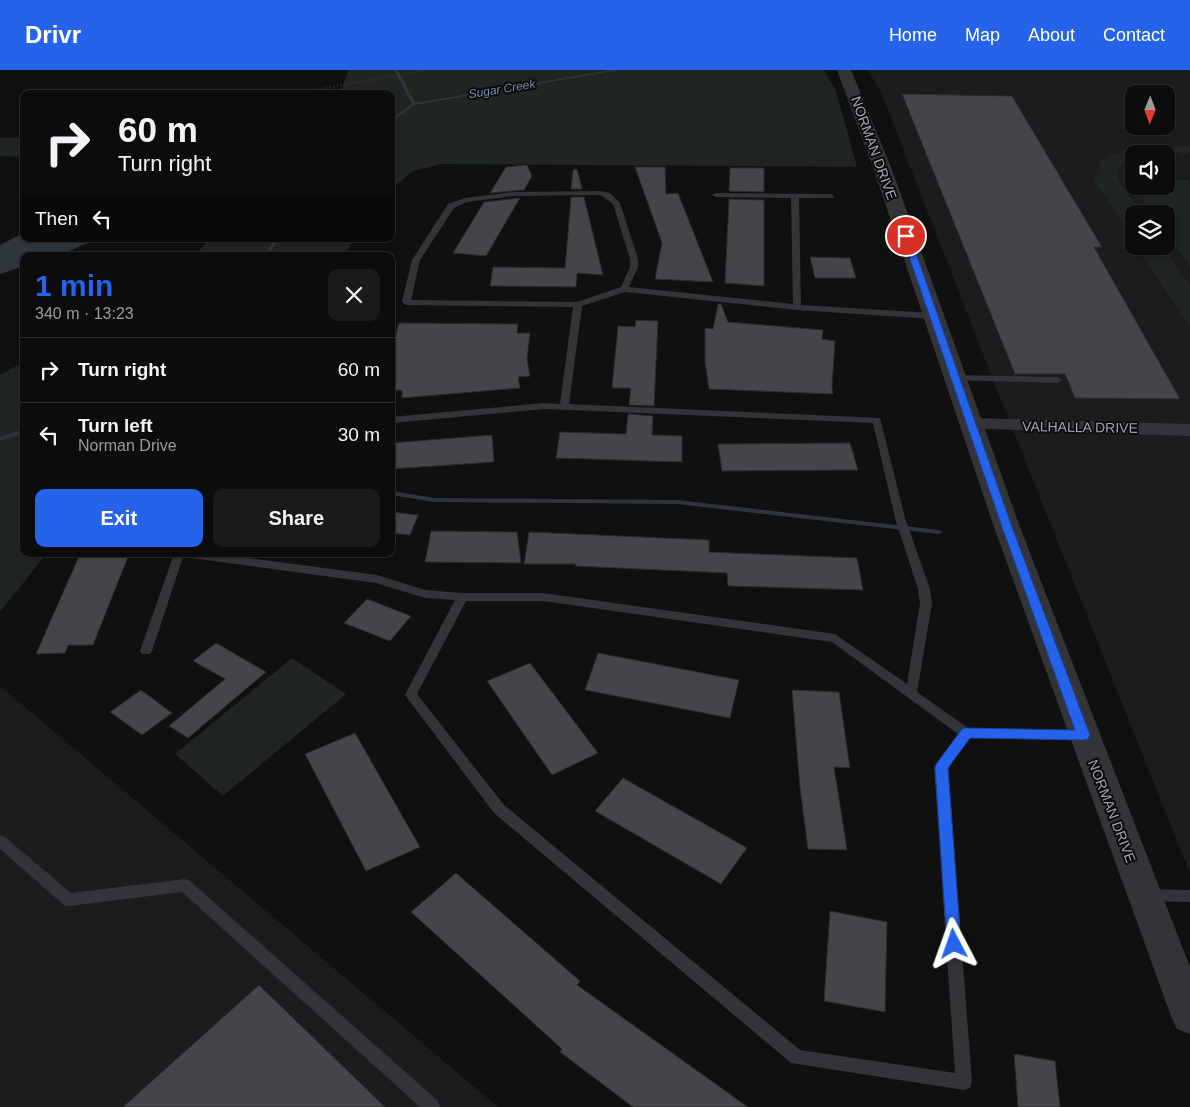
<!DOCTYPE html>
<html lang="en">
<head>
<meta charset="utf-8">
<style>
	body { margin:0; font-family:Helvetica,sans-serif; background:#1a1a1b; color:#f1f3f6; height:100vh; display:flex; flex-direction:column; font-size:19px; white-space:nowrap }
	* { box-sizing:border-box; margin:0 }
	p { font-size:16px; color:#9a9b9d }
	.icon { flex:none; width:28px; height:28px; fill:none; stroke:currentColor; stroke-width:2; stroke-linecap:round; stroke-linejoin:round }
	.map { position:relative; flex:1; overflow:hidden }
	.side { position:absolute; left:20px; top:182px; width:375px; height:305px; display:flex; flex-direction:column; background:#0c0c0d; border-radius:10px; box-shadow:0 1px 4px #0004,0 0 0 1px #2c2c2e }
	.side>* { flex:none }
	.guide { position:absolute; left:20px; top:20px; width:375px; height:152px; border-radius:10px; box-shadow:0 1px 4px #0004,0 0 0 1px #2c2c2e; background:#0c0c0d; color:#f1f3f6; overflow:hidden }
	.needle { width:32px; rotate:181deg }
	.fabs { position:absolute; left:1125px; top:15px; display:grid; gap:10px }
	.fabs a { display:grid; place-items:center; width:50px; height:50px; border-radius:10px; background:#0c0c0d; box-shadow:0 1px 4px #0004,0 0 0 1px #2c2c2e; font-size:25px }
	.pin { position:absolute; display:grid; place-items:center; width:42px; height:42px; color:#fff; margin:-21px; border:2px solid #fff; border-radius:50%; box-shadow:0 1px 5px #0007 }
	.me { position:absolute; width:55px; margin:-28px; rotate:356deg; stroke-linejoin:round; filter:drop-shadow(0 0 4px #0008) }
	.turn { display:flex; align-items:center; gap:18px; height:105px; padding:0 15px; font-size:22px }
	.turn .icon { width:65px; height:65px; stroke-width:2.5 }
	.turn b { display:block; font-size:35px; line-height:42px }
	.then { display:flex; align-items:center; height:48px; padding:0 15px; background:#0003; gap:10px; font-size:19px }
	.round { display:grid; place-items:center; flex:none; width:52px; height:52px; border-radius:10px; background:#1a1a1b }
	.headline { display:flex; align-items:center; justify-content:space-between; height:85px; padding:0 15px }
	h1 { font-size:30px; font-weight:800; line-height:38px; color:#2563eb }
	.primary-button { display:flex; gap:10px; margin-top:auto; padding:10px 15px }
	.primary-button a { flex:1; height:58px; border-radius:10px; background:#2563eb; color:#fff; font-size:20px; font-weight:800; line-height:58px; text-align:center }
	.primary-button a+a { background:#1a1a1b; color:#f1f3f6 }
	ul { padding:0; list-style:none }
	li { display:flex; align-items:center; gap:15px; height:65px; padding:0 15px; border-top:1px solid #2c2c2e }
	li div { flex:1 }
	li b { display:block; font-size:19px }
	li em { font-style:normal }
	header { display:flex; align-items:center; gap:30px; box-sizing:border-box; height:70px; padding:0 25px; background:#2563eb; color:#fff }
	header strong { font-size:24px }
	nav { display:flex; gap:28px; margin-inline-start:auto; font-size:18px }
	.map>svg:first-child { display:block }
</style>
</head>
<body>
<header>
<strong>Drivr</strong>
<nav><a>Home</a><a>Map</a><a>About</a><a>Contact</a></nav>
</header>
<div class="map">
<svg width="1190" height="1037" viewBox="0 0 1190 1037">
	<rect width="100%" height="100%" fill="#101011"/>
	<g fill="#1c1c1e" fill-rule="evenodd">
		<path d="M867,0H1190V804L1001,330L879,17ZM1134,24H1166V56H1134ZM1134,84H1166V116H1134ZM1134,144H1166V176H1134Z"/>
		<polygon points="0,616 498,1037 0,1037"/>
	</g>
	<g fill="#1f2520">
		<polygon points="348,0 824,0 836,21 857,97 441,94 413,101 391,119 391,24 329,24 342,18"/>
		<polygon points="24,67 24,87 0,86 0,68"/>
		<path d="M1149,76L1190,77V84L1171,82L1134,84V89L1126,92L1119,98L1118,108L1141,144H1134V171L1094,110L1100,91C1116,82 1132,79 1149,76Z"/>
		<polygon points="1130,110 1134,110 1134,116 1166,116 1166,110 1190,110 1190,197 1166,163 1166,144 1153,144"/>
		<polygon points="210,169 354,169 344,186 194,186"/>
		<polygon points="1137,176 1163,176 1190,216 1190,254 1183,248"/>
		<polygon points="24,292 24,484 46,484 0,542 0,305"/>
		<polygon points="292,588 346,624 223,726 175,684"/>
	</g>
	<polygon fill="#2f353c" points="24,163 24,169 97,169 57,186 24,186 24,196 0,204 0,175"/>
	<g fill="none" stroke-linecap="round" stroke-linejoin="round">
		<g fill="#2f353c" fill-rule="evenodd">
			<polygon points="394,0 398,0 415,33 611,0 620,0 415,35 391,52 391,49 412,34"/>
			<polygon points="275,169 280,169 267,186 263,186"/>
			<polygon points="24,359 24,363 0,371 0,367"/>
			<polygon points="391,421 434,428 677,430 939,460 943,462 939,464 677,434 434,432 391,425"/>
		</g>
	</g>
	<g fill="#444549" stroke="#2a2a2d">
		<polygon points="902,24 1012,26 1102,177 1094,177 1180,329 1075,328 1065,304 1015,304"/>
		<polygon points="527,95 532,106 524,120 490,123 506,97"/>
		<polygon points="635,97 665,97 666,124 678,123 713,212 655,209 662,173"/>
		<polygon points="730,98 764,98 764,122 729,121"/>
		<polygon points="577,99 582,119 571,119 573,100"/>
		<polygon points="571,127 584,127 603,205 577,203 576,217 490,216 493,197 565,198"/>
		<polygon points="520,128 486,186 453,183 484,132"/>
		<polygon points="729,129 764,130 764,216 725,213"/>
		<polygon points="810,187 850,188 856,208 815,208"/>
		<polygon points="718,234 721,234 728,252 823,260 822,269 835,271 832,315 833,324 709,319 705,292 705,258 713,259"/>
		<polygon points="636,250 658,251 654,336 629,335 631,318 612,318 618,256 635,257"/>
		<polygon points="399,253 518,254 517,263 530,263 527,290 530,306 518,307 520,318 402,328 402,320 391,321 391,283"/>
		<polygon points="628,344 653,346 652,365 682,366 682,392 556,388 560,362 626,364"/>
		<polygon points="492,365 494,392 391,399 391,373"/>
		<polygon points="850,373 858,400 722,401 718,374"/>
		<polygon points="391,442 418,445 410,465 391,463"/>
		<polygon points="431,461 517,462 521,493 425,492"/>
		<polygon points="529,462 709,470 709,482 857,488 863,520 728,516 727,503 575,496 576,494 524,494"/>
		<polygon points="80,484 129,484 93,575 68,575 65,583 36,584"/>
		<polygon points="367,529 411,546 390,571 344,553"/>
		<polygon points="216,573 266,602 188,668 169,656 225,609 193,591"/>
		<polygon points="598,583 739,610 730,648 585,620"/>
		<polygon points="530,593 598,683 552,705 487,611"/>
		<polygon points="141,620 172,643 142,665 110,642"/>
		<polygon points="792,620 839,622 850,698 834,697 847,780 808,779 800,718"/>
		<polygon points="355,663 420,777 366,801 305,684"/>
		<polygon points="623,708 747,778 721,814 595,741"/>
		<polygon points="456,803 580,911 577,915 748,1037 633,1037 560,982 562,979 411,842"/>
		<polygon points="830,841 887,852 885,942 824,931"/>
		<polygon points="259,915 385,1037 123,1037"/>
		<polygon points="1014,984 1055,991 1060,1037 1018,1037"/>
	</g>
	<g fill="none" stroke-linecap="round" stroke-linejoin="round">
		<g stroke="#37383d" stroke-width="2" stroke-dasharray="1 2.5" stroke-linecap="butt">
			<polyline points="230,23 233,24"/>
			<polyline points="292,24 426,0"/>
		</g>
		<g fill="#333438" fill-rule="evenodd">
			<path d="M600,121L610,123L620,133L638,189V197L629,217L793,234L791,128L716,127L712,125L716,123L830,124L834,126L833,128H799L801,235L933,243L937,246L933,249L797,240L625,222L582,236L569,334L880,348L905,448L930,519L932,533L917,622L968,658L1087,661L1089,665L1087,669L1083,670L969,668L948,698L972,1012L970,1018L964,1020L791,993L494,743L405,625L455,530L425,528L376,513L191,488L186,484H217L377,505L425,520L462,523H543L835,564L907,614L920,533L918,519L895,448L873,353L545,339L391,353V347L545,333L560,334L573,237L406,235L402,232L412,190L448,134L465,128L513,122ZM600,125L604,127L613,134L630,189V197L621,217L577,232L411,230L420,190L454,138L467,132L513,126ZM466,531H543L832,572L958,664L934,697L955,1003L800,980L504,735L417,624Z"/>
			<polygon points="954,305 1057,307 1062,310 1057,313 951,310 951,306"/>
			<polygon points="174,484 184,484 152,581 150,584 142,584 140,581"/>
			<polygon points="0,765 5,767 71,823 185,809 190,811 438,1031 440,1037 420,1037 182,822 69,836 64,835 0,779"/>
			<polygon points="1147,819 1190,820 1190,832 1147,831 1142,829 1140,825 1142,821"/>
		</g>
		<polygon fill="#333438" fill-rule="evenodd" points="971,348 1190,354 1190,366 964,358 961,354 964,350"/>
		<polygon fill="#333438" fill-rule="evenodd" points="837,0 851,0 892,100 1020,457 1190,897 1190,964 1177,959 1171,946 994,457 874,100"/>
	</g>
	<polygon fill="#2563eb" stroke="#184099" points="906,164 910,166 1012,457 1090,665 1088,669 1083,670 970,668 948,698 961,874 959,879 954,881 949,879 947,874 935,697 937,693 962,659 966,658 1075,660 1002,457 902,166"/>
	<g text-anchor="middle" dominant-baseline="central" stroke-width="4" stroke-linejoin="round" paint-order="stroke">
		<g font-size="12" font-style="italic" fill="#7c8fa9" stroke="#0b0b0c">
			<text transform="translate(502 19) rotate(-9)">Sugar Creek</text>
		</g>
		<g font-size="14" fill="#a2a5b1" stroke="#0b0b0c">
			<text transform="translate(874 78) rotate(70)">NORMAN DRIVE</text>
			<text transform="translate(1080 357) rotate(1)">VALHALLA DRIVE</text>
			<text transform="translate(1112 741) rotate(69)">NORMAN DRIVE</text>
		</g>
	</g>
</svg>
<div class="fabs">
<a><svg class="needle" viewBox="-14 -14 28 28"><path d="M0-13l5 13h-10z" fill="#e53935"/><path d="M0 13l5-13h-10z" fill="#9a9b9d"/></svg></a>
<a><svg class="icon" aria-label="sound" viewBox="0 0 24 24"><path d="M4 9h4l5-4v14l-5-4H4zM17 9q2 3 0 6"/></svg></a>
<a><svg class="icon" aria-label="layers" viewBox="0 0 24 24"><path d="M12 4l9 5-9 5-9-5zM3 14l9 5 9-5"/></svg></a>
</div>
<div class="pin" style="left:906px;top:166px;background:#d93025"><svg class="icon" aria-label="arrive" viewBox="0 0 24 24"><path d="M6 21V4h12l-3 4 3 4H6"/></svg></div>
<svg class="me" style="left:954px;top:874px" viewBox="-20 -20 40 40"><path d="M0-17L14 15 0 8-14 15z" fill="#2563eb" stroke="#fff" stroke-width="4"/></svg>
<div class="guide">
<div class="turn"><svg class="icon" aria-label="right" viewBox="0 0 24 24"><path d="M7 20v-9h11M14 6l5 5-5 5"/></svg><div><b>60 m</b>Turn right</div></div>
<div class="then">Then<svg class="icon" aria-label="left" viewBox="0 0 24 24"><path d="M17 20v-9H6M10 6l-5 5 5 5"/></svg></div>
</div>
<section class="side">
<div class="headline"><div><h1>1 min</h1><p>340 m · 13:23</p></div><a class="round"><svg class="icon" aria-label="close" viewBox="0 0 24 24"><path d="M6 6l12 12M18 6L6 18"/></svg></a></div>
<ul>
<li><svg class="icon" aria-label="right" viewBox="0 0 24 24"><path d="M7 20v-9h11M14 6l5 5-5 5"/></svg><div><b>Turn right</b></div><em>60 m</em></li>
<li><svg class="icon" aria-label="left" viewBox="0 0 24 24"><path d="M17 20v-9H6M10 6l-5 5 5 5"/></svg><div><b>Turn left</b><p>Norman Drive</p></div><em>30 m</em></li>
</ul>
<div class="primary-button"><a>Exit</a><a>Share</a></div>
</section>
</div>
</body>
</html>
